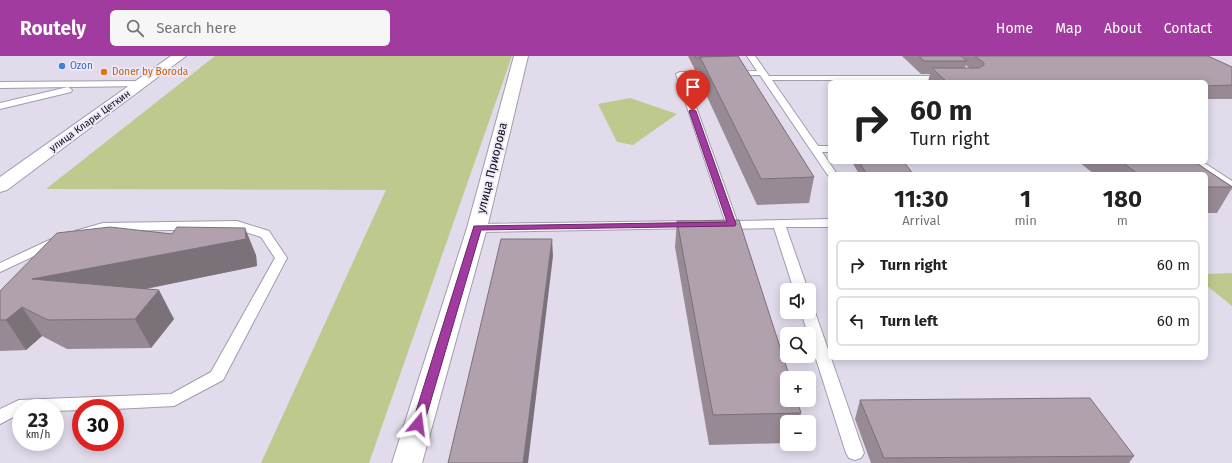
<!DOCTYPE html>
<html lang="en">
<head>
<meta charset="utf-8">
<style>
	body { margin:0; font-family:"Fira Sans",sans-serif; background:#f6f6f6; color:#222; height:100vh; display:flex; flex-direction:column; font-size:15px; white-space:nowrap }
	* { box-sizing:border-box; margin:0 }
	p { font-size:13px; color:#767676 }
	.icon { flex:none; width:22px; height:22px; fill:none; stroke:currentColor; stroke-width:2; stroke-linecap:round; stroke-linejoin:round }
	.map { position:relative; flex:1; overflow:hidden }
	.details { position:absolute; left:828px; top:116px; width:380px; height:188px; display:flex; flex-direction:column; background:#fff; border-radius:6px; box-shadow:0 2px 10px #0003 }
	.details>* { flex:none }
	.top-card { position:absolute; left:828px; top:24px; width:380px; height:84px; border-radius:6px; box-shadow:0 2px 10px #0003; background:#fff; color:#222; overflow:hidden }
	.tools { position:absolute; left:780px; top:227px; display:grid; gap:8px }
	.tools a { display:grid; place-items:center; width:36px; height:36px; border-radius:6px; background:#fff; box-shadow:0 2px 10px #0003; font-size:20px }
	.speed { position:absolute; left:12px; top:343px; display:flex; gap:8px; font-size:20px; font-weight:700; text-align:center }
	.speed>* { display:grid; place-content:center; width:52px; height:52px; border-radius:50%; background:#fff; box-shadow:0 2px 10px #0003; line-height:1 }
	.speed small { font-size:10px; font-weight:400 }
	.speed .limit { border:6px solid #d22; background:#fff; color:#111 }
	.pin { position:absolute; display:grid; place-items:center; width:34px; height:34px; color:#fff; margin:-41px -17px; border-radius:50% 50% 50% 0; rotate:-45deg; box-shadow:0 0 4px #0007 }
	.pin .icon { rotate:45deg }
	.me { position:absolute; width:44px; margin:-22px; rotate:16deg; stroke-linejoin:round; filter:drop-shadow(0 0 3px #0008) }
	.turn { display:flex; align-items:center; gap:14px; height:84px; padding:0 16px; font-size:18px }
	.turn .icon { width:52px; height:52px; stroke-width:2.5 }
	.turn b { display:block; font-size:28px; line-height:34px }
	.eta { display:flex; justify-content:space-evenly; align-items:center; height:68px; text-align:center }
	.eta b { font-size:24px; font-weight:700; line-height:28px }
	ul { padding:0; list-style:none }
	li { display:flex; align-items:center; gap:12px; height:50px; margin:0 8px 6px; padding:0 8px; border:2px solid #e0e0e0; border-radius:6px }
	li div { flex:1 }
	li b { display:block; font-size:15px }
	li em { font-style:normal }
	header { display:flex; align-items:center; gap:24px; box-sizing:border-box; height:56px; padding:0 20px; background:#a23b9f; color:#fff }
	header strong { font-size:19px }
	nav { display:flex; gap:22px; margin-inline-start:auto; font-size:14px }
	.search { width:280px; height:36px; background:#f6f6f6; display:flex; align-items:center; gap:10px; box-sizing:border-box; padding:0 14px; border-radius:6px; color:#767676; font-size:15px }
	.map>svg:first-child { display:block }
</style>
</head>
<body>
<header>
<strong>Routely</strong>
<div class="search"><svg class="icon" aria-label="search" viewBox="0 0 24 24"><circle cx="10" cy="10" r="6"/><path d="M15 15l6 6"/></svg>Search here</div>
<nav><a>Home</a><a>Map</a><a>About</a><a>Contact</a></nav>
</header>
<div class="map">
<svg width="1232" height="407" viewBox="0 0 1232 407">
	<rect width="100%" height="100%" fill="#e1dbec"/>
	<g fill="#bec98e">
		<polygon points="215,0 512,0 369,407 261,407 386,134 46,133"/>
		<polygon points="630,42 677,58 633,89 617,86 598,48"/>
		<polygon points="1232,217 1232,250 1206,229 1206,218"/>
	</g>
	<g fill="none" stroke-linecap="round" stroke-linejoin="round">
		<g stroke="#a19cab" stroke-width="2">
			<g id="service">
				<polygon points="747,0 755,0 769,20 947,20 951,22 947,24 772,24 818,90 830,90 830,96 822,96 837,118 830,118 830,121 827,118 760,19 685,20 737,165 830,163 830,171 786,171 808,234 794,234 774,172 723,173 719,172 717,169 719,166 725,165 676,18 680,16 757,15"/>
				<polygon points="141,25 144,26 145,28 144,30 0,32 0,26"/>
				<polygon points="68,31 72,34 71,36 0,53 0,47"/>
				<polygon points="1191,106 1203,106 1232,125 1232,133 1228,132"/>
				<polygon points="237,165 269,175 287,202 223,324 174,350 115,353 81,352 81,354 55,355 55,352 21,352 21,357 0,368 0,353 19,344 171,338 211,316 275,202 261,181 236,173 104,175 79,182 75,181 73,178 75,175 103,167"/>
				<polygon points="693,165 697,166 699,169 697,172 477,176 473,175 471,172 473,169 477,168"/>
				<polygon points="60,179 64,180 66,183 64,186 0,216 0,207"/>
				<polygon points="809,252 813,253 815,256 864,397 861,402 855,404 849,402 846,397 801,256 809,256"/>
			</g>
		</g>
		<g stroke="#a19cab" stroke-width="2">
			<polygon id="minor" points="514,0 528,0 487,172 422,407 392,407 467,172"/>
		</g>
		<g stroke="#a19cab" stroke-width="2">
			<polygon id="tertiary" points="171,0 186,0 7,134 0,136 0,121"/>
		</g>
		<use href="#service" fill="#fff" fill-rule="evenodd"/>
		<use href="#minor" fill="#fff" fill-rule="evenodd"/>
		<use href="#tertiary" fill="#fff" fill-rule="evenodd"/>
	</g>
	<g fill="#978a94" fill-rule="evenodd">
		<polygon points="688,0 738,0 814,121 809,147 757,149 698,21 699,14 695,14"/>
		<path d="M902,0H1208L1232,11V43H1206V26H929L928,25L930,18H921ZM966,9L969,12H965Z"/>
		<polygon points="852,106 904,106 913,118 859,118"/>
		<polygon points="1079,106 1195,106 1232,130 1232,132 1217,157 1206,157 1206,118 1094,118"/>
		<polygon points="677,165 801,357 799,366 787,366 787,387 709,389 675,191"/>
		<polygon points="256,199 257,210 146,233 174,263 151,292 67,293 42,280 26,294 0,295 0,235"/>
		<polygon points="860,344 1134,400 1129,407 871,407 855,363"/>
	</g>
	<g fill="#7b7178">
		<polygon points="245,172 256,199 257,210 50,252 32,223"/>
		<polygon points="552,183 553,200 528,407 523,407"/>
		<polygon points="159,234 174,263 151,292 135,263"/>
		<polygon points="22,251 42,280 26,294 6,264"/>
	</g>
	<g fill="#b0a1ac" stroke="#7b7178">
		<polygon points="695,0 727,0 700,1 700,2 696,2"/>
		<polygon points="738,0 814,121 761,123 700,1"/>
		<polygon points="919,0 961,0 967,5 924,5"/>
		<polygon points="975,0 1208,0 1232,11 1232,29 1206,30 1206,26 947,26 932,12 979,12 984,9 984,7"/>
		<polygon points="859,106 904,106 913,118 867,118"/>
		<polygon points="1122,106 1195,106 1232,131 1206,131 1206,118 1138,118"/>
		<polygon points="739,164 790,322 787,322 787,344 797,344 801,357 713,359 677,165"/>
		<polygon points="110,171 172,178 177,171 245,172 246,183 32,223 159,234 135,263 48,264 22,251 6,264 0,264 0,235 57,177"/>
		<polygon points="501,183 552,183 523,407 448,407"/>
		<polygon points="1090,342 1134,400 884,402 860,344"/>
	</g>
	<polygon fill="#a23b9f" stroke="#692667" points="690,54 696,55 736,168 735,170 481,174 424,368 422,372 418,373 414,372 412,368 474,170 727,166 689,55"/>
	<circle fill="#3f7fe0" stroke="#eee8f9" stroke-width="1.5" cx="62" cy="10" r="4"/>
	<circle fill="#e8710a" stroke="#eee8f9" stroke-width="1.5" cx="104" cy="16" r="4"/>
	<g text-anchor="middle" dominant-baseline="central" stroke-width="3.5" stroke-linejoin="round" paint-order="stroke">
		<g font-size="10" fill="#366cbe" stroke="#eee8f9" text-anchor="start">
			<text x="70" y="10">Ozon</text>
		</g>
		<g font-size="10" fill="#c56008" stroke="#eee8f9" text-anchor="start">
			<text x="112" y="16">Doner by Boroda</text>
		</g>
		<g font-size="10" fill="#121016" stroke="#eee8f9">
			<text transform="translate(90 65) rotate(-36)">улица Клары Цеткин</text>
		</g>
		<g font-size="12" fill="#121016" stroke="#eee8f9">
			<text transform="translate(492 112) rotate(-76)">улица Приорова</text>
		</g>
	</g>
</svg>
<div class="tools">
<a><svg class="icon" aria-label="sound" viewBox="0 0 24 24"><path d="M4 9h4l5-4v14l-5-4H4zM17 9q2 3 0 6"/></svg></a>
<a><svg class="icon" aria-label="search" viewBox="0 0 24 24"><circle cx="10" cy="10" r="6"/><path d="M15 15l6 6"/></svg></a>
<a>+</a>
<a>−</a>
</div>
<div class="speed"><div>23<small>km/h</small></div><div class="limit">30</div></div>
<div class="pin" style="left:693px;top:55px;background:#d93025"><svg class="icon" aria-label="arrive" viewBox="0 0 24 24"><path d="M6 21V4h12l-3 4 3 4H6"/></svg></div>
<svg class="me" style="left:418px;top:368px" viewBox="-20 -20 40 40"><path d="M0-17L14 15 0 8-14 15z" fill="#a23b9f" stroke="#fff" stroke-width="4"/></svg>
<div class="top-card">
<div class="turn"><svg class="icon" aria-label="right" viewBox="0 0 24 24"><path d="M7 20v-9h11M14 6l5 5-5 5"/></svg><div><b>60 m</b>Turn right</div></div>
</div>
<section class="details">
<div class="eta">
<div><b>11:30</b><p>Arrival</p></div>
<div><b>1</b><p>min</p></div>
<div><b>180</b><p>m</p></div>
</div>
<ul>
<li><svg class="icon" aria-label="right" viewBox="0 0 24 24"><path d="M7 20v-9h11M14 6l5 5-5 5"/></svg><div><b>Turn right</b></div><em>60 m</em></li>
<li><svg class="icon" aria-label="left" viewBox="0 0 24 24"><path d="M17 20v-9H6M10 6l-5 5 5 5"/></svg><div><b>Turn left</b></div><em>60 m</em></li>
</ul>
</section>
</div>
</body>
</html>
